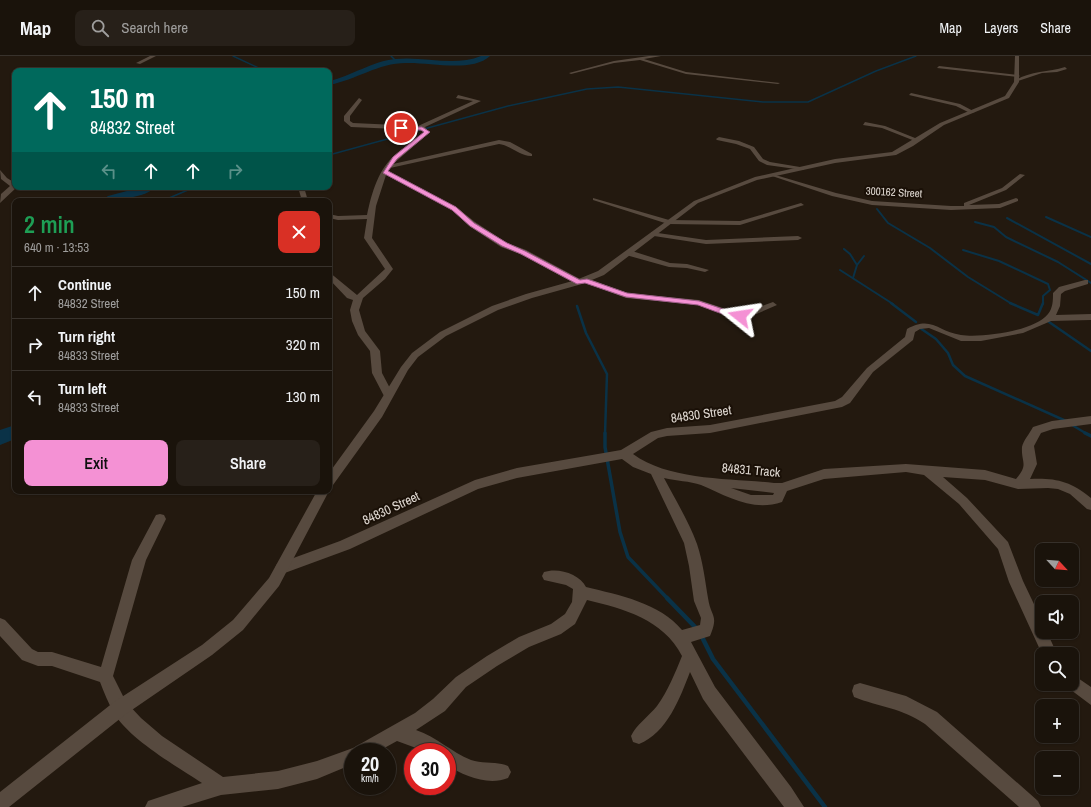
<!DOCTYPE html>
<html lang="en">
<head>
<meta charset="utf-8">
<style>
	body { margin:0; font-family:"Archivo Narrow",sans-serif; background:#272019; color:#f1f3f6; height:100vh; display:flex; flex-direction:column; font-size:15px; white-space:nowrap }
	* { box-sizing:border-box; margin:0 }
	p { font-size:13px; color:#9f9e9d }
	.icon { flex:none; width:22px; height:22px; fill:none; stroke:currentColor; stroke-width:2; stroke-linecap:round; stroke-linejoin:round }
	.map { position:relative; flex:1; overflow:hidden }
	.drawer { position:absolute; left:12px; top:142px; width:320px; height:296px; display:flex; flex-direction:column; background:#1a130b; border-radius:8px; box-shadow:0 1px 3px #0004,0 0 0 1px #38322c }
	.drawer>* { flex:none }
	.banner { position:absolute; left:12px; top:12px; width:320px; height:122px; border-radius:8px; box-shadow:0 1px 3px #0004,0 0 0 1px #38322c; background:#00695c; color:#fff; overflow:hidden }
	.needle { width:26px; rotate:116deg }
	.buttons { position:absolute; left:1035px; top:487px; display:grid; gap:8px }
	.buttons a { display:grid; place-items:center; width:44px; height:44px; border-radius:8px; background:#1a130b; box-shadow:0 1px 3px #0004,0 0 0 1px #38322c; font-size:20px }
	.speed { position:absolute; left:344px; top:687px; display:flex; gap:8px; font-size:20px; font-weight:700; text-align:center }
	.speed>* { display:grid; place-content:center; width:52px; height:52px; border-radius:50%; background:#1a130b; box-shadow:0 1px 3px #0004,0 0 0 1px #38322c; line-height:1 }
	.speed small { font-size:10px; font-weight:400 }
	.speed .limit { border:6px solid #d22; background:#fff; color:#111 }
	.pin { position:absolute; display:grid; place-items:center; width:34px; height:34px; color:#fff; margin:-17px; border:2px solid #fff; border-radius:50%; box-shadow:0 1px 4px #0007 }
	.me { position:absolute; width:44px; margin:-22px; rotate:285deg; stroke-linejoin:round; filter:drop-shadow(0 0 3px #0008) }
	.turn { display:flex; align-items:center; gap:14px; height:84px; padding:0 12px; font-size:18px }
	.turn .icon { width:52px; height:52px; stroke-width:2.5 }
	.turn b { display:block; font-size:28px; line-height:34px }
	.lanes { display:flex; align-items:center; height:38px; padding:0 12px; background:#0003; justify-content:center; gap:20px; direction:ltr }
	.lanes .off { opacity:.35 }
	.round { display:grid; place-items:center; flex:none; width:42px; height:42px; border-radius:8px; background:#272019 }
	.overview { display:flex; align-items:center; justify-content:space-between; height:68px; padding:0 12px }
	h1 { font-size:24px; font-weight:600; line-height:30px; color:#1e9e55 }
	.primary-button { display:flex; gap:8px; margin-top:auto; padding:8px 12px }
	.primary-button a { flex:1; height:46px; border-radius:8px; background:#f491d4; color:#111; font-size:16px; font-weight:600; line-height:46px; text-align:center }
	.primary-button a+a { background:#272019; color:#f1f3f6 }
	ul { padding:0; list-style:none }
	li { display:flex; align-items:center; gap:12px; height:52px; padding:0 12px; border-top:1px solid #38322c }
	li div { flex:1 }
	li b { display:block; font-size:15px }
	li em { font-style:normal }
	header { display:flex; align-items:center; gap:24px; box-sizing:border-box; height:56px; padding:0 20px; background:#1a130b; border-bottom:1px solid #38322c }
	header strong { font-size:19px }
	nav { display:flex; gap:22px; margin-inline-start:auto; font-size:14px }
	.search { width:280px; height:36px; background:#272019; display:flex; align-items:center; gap:10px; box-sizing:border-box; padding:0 14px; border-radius:8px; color:#9f9e9d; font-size:15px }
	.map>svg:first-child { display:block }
</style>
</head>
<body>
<header>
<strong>Map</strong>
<div class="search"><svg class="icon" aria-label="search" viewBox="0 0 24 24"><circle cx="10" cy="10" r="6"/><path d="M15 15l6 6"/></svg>Search here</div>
<nav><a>Map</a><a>Layers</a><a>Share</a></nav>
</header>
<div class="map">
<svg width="1091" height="751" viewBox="0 0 1091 751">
	<rect width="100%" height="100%" fill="#23190f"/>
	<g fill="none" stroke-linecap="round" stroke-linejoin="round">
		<g stroke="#0a3247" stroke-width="1.5">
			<polyline points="233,0 265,15"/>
			<polyline points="391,0 396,5"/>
			<polyline points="329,99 508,50 587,33 618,31 763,46 808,46 876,15 916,0"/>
			<polyline points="162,145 195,131"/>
		</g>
		<g stroke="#0a3247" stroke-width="2">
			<polyline points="162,145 164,144"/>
			<polyline points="877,153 888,167 930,192 968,221 1012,248"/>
			<polyline points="1046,161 1091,181"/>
			<polyline points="1007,162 1091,208"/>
			<polyline points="975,166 994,171 1006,181 1058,206 1091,227"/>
			<polyline points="844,193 850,198 857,209 853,222"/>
			<polyline points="963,194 999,205 1048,228 1050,234 1043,240 1043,248"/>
			<polyline points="857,209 864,200"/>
			<polyline points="840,214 893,248"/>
		</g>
		<g stroke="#0a3247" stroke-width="2.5">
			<polyline points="891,247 916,266"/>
			<polyline points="1010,247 1038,259 1043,247"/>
			<polyline points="577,250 586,277 607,318 605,378"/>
			<polyline points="1049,266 1091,295"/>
			<polyline points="920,272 936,283 948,297 953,309 965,320 1066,365"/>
			<polyline points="1072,369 1087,378"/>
		</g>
		<g stroke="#0a3247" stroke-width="3.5">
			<polyline points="605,377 605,391 620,476 628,501 668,543"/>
			<polyline points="1085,377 1091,380"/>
		</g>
		<g stroke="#0a3247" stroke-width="4.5">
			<polyline points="667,542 697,573"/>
			<polyline points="701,579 713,603 825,751"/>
		</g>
		<g fill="#0a3247" fill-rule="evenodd">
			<path d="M481,0H490C472,17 429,6 406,7C378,7 356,24 329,29V25C352,20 372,5 396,3C424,0 454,11 481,0Z"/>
			<path d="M142,131H155C148,141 114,145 101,145L108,140Z"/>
			<polygon points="15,369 15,383 0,389 0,374"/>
		</g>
		<g fill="#574a3f" fill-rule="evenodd">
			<polygon points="150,0 156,0 140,8 136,7"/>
			<polygon points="649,0 661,0 644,3 686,16 780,27 778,28 686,18 640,4 614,7 571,18 569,17 614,5"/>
			<polygon points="939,10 1018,19 1020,20 1018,21 937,12"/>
			<path d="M1065,11L1067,13L1057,16L1042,17L1018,25L1016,24C1030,15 1049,16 1065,11Z"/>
			<polygon points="911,37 960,48 975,56 970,57 956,50 909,39"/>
			<path d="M458,39L481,45L425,71L429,77L393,108L499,84L510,86L532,98V100C521,101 510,89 499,88L390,112L388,115L456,151L475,166L507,187L526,194L580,223L587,222L627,237L699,244L735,256L748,255L773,246L777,249L752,260L734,262L698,249L626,242L583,226L576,228L520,198L501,191L469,170L452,153L386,119L376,150L372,182L393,213L385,223L363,242L359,254L365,275L380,295L382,317L393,338L388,341L384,340L372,317L370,295L358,279L352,265L350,254L353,244L347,242L329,223V216L357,239L385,213L364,182L367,163L338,164L329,162V158L338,160L367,159C372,136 378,113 397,97C405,90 416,84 424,76L419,74L351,71L344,65V60L359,42L362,44L350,60V65L353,67L418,70L473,45L456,42Z"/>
			<polygon points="865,66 885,70 920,84 915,85 882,72 863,69"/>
			<polygon points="719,81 739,85 754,91 763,103 770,106 806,112 803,114 767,109 759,105 750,93 736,88 717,84 716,83"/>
			<polygon points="0,114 7,122 15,127 15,131 17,131 0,147 1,138 10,130 1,123"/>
			<polygon points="772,118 836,137 872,145 951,150 964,150 964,147 1002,132 1020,118 1025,119 1006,134 969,149 999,148 1016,142 1018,143 1018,145 1000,152 951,154 872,149 832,140 772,120"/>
			<polygon points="298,131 304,131 308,145 302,145"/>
			<polygon points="593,142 669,164 740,165 801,147 804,149 740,169 668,168 593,144"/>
			<polygon points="651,176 706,184 798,180 802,182 798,184 706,188 654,180 651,180"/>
			<polygon points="626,195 632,195 670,207 687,208 709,214 705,216 687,212 669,211 626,199"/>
			<path d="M1085,224H1088V228L1065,235L1061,238L1060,250L1056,259L1091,258V264L1051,265L1023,277L981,285H961L929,272L920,273L915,276L913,284L873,316L850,347L842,351L710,377L667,380L658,382L633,398C670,425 730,422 774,427H782L824,413L906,408L985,414L1016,423C1029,408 1021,407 1022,391C1023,385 1030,377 1033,371L1052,365L1091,360V368L1053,373L1041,377L1034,390L1037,408L1030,423C1056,422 1070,425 1091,442V454L1087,453L1070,438L1058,433L1048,432L1018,433L985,424L943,421L967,442L1008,486L1023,525L1042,565V576H1047L1057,598H1042L1009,526L998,493L959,448L924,419L906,416L824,423L787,435L782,446C752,456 727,440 701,429C690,425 676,425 664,422C675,443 689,466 697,488C703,506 705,524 708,542C711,562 719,558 710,580L691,586L715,631L791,731L804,751H784L713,657L703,643L690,616C680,642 667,677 639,688L633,686L631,680C636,669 649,660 657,650C668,635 675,617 682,600C663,563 624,553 587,544L575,568L561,578L529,591L497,610L466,631L445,655L416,674C437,681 451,696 471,704C483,708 497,705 508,710L511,716L508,722C488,730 464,720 447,709V696H427L397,685L377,696H353V708L317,723L278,733L221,739L182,751H145L148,745L202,727C176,710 129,683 114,657C108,647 104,636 100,626L52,610H38L22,604L0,580V562L5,564L32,593L38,596H52L101,611L132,504L156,459L160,458L164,459L166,463L146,504L113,620L126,646L141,662L162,680L223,721L278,715L317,705L353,692L415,657L433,643L456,621L487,600L519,581L551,568L565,558L572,546L573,533L566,529L544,524L542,520L544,516C558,511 580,518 586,531C619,539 660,547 682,574L700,569L701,562L694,545L689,510L684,487L651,418L633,411L622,403L517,422L478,433L350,493L282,518L277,516L275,512L277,508L340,485L475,424L517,412L621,394L651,376L667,372L710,369L835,345L842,341L867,312L905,281L907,273C932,259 938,276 961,279C982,282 1035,275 1048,258C1053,252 1053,244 1053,237L1059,231ZM731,432L774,437L773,439H751Z"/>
			<polygon points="1072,618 1091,631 1091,649 1067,631 1065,628 1072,628"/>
			<path d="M860,627L906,640L937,656L1038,745L1041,751H1019L925,668C902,652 879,651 854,641L852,635L854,629Z"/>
		</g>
		<g fill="#574a3f" fill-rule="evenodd">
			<polygon points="1015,0 1019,0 1019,26 1009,42 944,69 913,90 896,99 835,107 757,124 698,147 604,219 582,228 532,242 498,254 446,280 418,301 408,314 382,361 333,429 329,431 329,417 374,355 401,311 412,297 440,276 492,250 526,238 576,224 598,215 694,145 755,121 835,103 892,96 940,67 1005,40 1014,26"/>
			<polygon points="317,435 329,435 279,530 243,574 212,599 126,658 9,751 0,751 0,736 114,646 202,589 233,564 269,522"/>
		</g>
	</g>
	<polygon fill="#f491d4" stroke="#9f5e8a" points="399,71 422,71 430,76 397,103 388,115 456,151 474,167 507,187 525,195 580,224 587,223 627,237 699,245 744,260 740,262 725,259 698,249 626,241 585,227 577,228 521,198 502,190 470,170 452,154 383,117 393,101 424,76 421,74 401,74"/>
	<g text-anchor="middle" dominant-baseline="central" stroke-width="4" stroke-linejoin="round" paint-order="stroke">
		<g font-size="11" fill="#e0d9d2" stroke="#1a1007">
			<text transform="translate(894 136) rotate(3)">300162 Street</text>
		</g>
		<g font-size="13" fill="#e0d9d2" stroke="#1a1007">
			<text transform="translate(701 358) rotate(-8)">84830 Street</text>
			<text transform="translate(751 414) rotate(5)">84831 Track</text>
			<text transform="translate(391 452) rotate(-25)">84830 Street</text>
		</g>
	</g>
</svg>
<div class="buttons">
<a><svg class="needle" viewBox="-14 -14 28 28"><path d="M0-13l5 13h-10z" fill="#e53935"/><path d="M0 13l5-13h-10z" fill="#9f9e9d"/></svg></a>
<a><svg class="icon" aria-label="sound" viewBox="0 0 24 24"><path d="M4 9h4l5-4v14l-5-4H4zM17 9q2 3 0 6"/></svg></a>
<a><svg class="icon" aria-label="search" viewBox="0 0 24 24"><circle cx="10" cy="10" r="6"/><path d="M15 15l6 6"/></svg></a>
<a>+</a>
<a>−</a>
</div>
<div class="speed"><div>20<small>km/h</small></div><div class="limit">30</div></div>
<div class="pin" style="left:401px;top:72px;background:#d93025"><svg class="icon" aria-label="arrive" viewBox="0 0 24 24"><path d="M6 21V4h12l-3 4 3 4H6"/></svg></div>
<svg class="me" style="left:740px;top:260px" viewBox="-20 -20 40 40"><path d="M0-17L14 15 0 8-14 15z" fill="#f491d4" stroke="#fff" stroke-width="4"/></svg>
<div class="banner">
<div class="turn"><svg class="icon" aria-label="ahead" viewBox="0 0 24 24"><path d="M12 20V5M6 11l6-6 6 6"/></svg><div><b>150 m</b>84832 Street</div></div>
<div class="lanes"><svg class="icon off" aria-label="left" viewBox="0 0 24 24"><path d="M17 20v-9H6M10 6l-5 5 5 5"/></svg><svg class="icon" aria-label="ahead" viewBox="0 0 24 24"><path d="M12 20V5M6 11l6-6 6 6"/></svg><svg class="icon" aria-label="ahead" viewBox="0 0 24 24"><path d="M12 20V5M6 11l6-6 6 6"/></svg><svg class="icon off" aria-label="right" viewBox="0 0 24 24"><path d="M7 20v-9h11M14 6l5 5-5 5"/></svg></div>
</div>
<section class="drawer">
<div class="overview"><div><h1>2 min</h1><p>640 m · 13:53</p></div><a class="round" style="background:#d93025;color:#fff"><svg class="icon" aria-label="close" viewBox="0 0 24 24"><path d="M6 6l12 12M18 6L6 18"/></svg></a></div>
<ul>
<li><svg class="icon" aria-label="ahead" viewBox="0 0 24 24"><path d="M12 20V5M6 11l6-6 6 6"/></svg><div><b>Continue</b><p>84832 Street</p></div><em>150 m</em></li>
<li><svg class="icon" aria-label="right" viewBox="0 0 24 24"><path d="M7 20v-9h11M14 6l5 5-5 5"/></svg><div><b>Turn right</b><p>84833 Street</p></div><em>320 m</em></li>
<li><svg class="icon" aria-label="left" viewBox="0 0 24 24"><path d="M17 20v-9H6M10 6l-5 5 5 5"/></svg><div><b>Turn left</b><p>84833 Street</p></div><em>130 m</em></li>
</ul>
<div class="primary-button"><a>Exit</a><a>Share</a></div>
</section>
</div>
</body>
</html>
